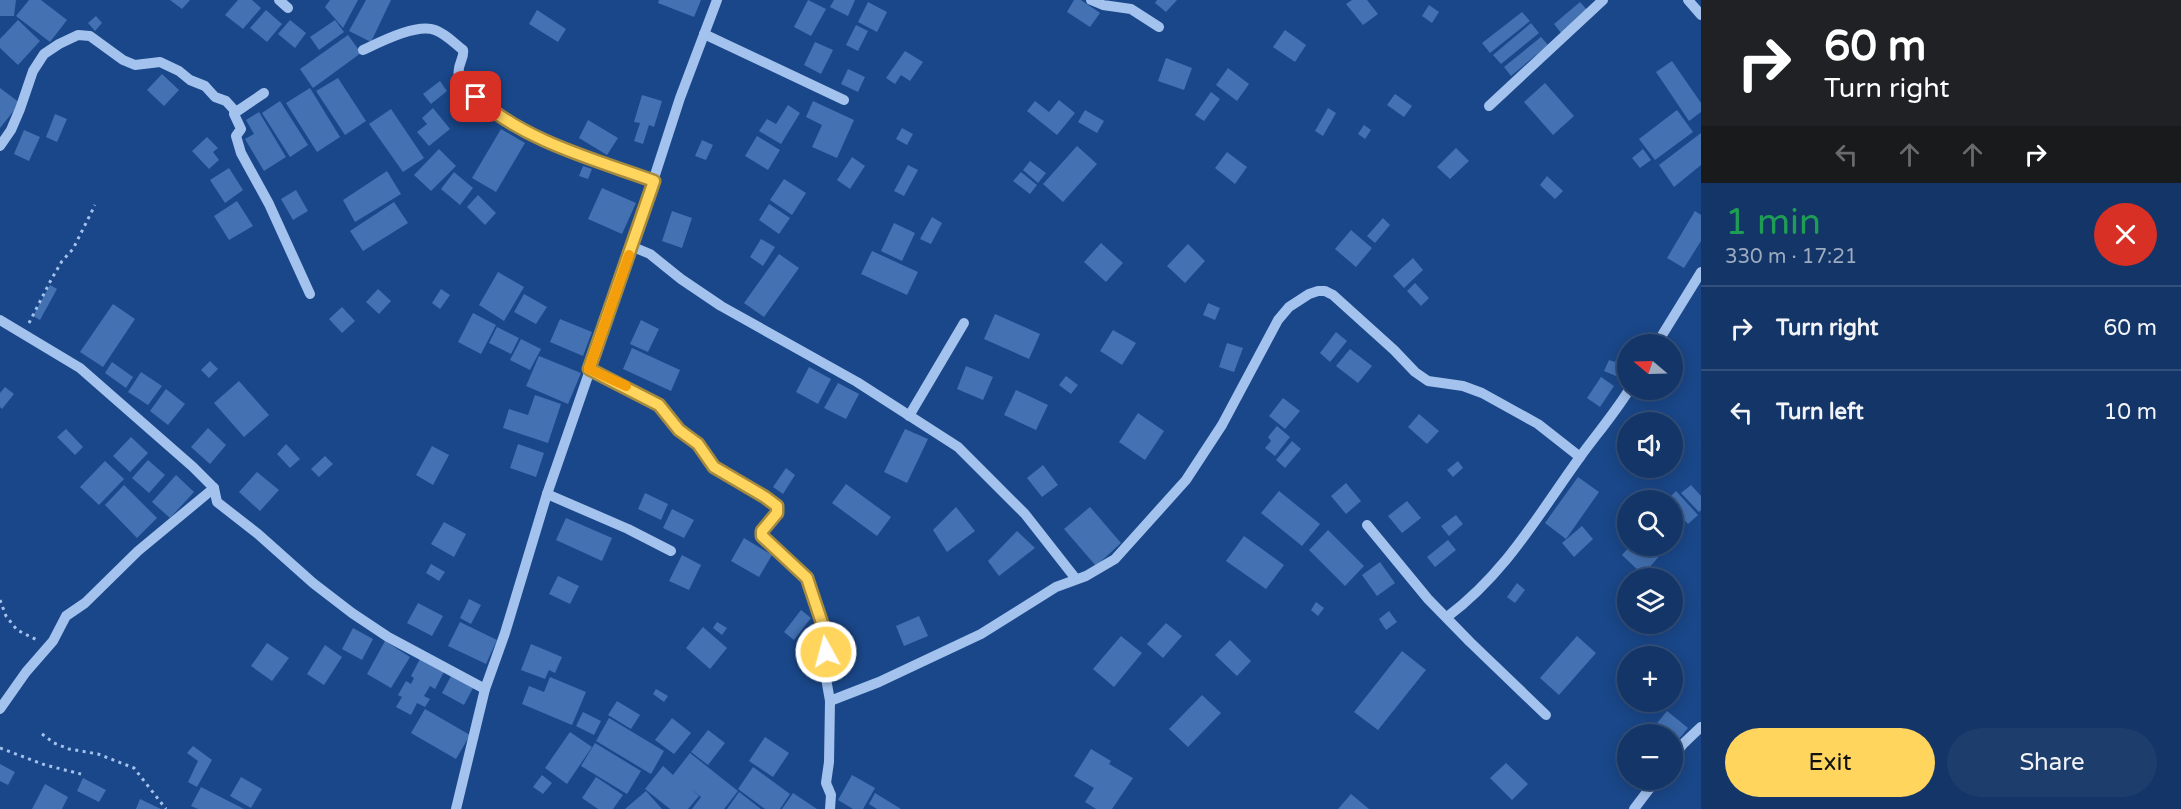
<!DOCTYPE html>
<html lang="en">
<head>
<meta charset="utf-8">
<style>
	body { margin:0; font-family:"Varela Round",sans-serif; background:#1d3d6d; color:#f1f3f6; height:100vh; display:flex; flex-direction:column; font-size:22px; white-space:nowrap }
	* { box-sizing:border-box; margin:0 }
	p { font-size:20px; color:#9dabc0 }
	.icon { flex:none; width:33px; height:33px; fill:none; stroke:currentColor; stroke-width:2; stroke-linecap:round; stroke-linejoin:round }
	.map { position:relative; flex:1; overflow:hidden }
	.panel { display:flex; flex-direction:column; background:#143567; width:480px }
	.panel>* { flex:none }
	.hud { background:#202124; color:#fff; overflow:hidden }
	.needle { width:39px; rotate:289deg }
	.buttons { position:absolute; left:1617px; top:334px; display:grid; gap:12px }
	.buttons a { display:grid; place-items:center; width:66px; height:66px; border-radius:50%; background:#143567; box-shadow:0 3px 15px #0003,0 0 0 2px #33507b; font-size:30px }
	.pin { position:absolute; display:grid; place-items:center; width:51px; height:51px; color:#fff; margin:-26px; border-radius:12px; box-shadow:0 3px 9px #0006 }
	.me { position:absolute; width:66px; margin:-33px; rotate:353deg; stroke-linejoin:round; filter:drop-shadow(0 0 4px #0008) }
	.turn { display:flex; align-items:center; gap:21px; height:126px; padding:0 24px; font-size:27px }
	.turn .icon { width:78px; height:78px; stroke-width:2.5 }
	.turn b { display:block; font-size:42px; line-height:51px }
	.lanes { display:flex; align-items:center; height:57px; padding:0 24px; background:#0003; justify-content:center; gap:30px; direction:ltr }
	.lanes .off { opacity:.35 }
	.round { display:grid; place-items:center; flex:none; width:63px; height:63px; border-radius:32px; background:#1d3d6d }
	.summary { display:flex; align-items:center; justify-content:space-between; height:102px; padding:0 24px }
	h1 { font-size:36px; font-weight:600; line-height:45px; color:#1e9e55 }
	.action { display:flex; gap:12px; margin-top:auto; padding:12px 24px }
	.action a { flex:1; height:69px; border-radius:36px; background:#ffd55e; color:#111; font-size:24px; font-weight:600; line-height:69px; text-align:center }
	.action a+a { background:#1d3d6d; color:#f1f3f6 }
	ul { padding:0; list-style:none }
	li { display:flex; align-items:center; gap:18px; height:84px; padding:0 24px; border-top:2px solid #33507b }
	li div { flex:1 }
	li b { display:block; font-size:22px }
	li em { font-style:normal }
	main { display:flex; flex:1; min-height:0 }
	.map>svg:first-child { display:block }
</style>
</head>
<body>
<main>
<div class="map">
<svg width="1701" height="809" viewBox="0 0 1701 809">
	<rect width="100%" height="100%" fill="#1a4789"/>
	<g fill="#4371b2">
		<polygon points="0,0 16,0 14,16 0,16"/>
		<polygon points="29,0 41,0 67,20 50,42 16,16"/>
		<polygon points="170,0 190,0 182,9"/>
		<polygon points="238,0 252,0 261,8 243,29 225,15"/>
		<polygon points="330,0 358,0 343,28 325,7"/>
		<polygon points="366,0 391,0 371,42 349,31"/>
		<polygon points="659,0 701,0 694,17 658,3"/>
		<polygon points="808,0 826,9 811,36 794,27"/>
		<polygon points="834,0 855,0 848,16 830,7"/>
		<polygon points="1074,0 1081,0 1100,13 1090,27 1067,12"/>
		<polygon points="1157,0 1177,0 1166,12 1155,3"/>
		<polygon points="1352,0 1367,0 1378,14 1363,25 1346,4"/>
		<polygon points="868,2 887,12 877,32 858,22"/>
		<polygon points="1580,2 1588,11 1561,33 1554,24"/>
		<polygon points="1429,5 1439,12 1432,23 1422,16"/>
		<polygon points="266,10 282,24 267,42 250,28"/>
		<polygon points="537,10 566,29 558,42 529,24"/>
		<polygon points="1522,12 1530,21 1490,53 1482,43"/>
		<polygon points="96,16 102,23 95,31 88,23"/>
		<polygon points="18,20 40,41 18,65 0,48 0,39"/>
		<polygon points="290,20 306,33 295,48 278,34"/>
		<polygon points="335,20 344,32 319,50 310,37"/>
		<polygon points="1531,23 1539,33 1501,64 1493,55"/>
		<polygon points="856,25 868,31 858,51 846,45"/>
		<polygon points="1285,30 1306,45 1295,62 1273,47"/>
		<polygon points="348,35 361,53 313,88 300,69"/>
		<polygon points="1541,37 1548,45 1511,76 1504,67"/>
		<polygon points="815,42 833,50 821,74 804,65"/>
		<polygon points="905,51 923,62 910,81 901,75 895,84 886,78"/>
		<polygon points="1166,58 1192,68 1184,90 1158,81"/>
		<polygon points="1672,61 1701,103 1701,112 1689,121 1656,72"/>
		<polygon points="1228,68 1249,84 1237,101 1216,85"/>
		<polygon points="848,69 865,77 858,92 841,84"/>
		<polygon points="162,74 179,90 164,106 147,90"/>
		<polygon points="338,78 366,121 345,135 316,91"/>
		<polygon points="440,81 447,91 431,104 423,94"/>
		<polygon points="1545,83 1574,116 1553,135 1524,102"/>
		<polygon points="0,88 20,103 0,128"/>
		<polygon points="310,88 340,137 317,152 286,103"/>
		<polygon points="1211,92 1220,99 1204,121 1195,115"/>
		<polygon points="1395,94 1412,106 1404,117 1387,105"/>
		<polygon points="642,95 662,101 654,127 649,125 643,144 634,141 640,123 634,122"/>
		<polygon points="1059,100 1075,113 1057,135 1027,111 1035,101 1049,112"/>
		<polygon points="280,101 308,145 290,157 262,113"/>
		<polygon points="813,101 854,120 837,158 812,147 822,125 806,117"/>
		<polygon points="788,105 800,113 781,144 759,131 767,119 776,124"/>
		<polygon points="433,108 450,129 429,146 417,132 427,124 422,118"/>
		<polygon points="1328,108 1336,113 1323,136 1315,131"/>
		<polygon points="391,109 424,158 403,172 369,124"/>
		<polygon points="1085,110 1104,121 1097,133 1078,122"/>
		<polygon points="1677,110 1693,132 1655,160 1639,139"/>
		<polygon points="259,112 286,157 264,171 245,139 254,134 246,120"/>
		<polygon points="55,114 67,119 57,142 46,137"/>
		<polygon points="588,120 618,138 607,155 579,138"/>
		<polygon points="1364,125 1371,130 1365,139 1358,134"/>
		<polygon points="902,128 913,134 907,145 896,139"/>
		<polygon points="501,129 525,143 496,192 472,178"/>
		<polygon points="24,130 40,137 29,161 14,154"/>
		<polygon points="1701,133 1701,165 1674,187 1659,165"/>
		<polygon points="757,136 780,150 768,170 745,156"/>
		<polygon points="207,137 218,148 213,152 219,160 209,169 192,151"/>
		<polygon points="702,140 713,145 706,160 695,156"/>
		<polygon points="1077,146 1097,164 1063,202 1043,184"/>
		<polygon points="1456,148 1469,161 1450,179 1437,167"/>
		<polygon points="439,149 456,166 431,191 414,175"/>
		<polygon points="1643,149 1651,160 1640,168 1632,158"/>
		<polygon points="1227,152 1247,167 1235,184 1215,168"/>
		<polygon points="852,157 865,166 850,189 837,180"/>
		<polygon points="1030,161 1046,173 1038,183 1023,170"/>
		<polygon points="908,165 918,170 904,196 894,191"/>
		<polygon points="583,166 592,169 588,179 579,176"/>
		<polygon points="229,168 243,190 225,203 210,180"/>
		<polygon points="387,171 401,194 355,222 343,200"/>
		<polygon points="454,172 473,188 460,205 441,189"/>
		<polygon points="1021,172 1037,185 1030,194 1013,181"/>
		<polygon points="1547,176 1563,191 1555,199 1540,185"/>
		<polygon points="784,179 806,193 792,215 770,200"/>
		<polygon points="602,188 636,203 622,234 588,219"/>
		<polygon points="296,190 308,211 293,220 281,199"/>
		<polygon points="478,195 496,213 485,225 467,207"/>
		<polygon points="237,201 253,226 229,240 214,216"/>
		<polygon points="394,202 408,223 363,251 350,231"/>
		<polygon points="769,204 790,218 779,234 759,220"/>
		<polygon points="672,211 692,218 682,248 662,241"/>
		<polygon points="1695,211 1701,215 1701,241 1684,268 1667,258"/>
		<polygon points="932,217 942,223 931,244 920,239"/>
		<polygon points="1383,218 1390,225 1375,243 1367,236"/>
		<polygon points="894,223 915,233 902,261 881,251"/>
		<polygon points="1351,230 1372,248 1356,267 1335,249"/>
		<polygon points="761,239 775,247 763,266 750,257"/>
		<polygon points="1101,243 1123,263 1106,282 1084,262"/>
		<polygon points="1188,244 1205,261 1185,283 1167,266"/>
		<polygon points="872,251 918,272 907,295 861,274"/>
		<polygon points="779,254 799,268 764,317 744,303"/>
		<polygon points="1413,258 1423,270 1404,288 1393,276"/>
		<polygon points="498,272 524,287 504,321 479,305"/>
		<polygon points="1415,283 1429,298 1421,306 1407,291"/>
		<polygon points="50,285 57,289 40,320 33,316"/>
		<polygon points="378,289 391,301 379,314 366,302"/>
		<polygon points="441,289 450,295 440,309 432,303"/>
		<polygon points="524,294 547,307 536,324 514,312"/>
		<polygon points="1208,303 1220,308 1215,320 1203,315"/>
		<polygon points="113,304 135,319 103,367 80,352"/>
		<polygon points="342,307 355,321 342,333 329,319"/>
		<polygon points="473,313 496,325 481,354 458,342"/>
		<polygon points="995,314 1040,334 1029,359 984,339"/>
		<polygon points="560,319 592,332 583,356 550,342"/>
		<polygon points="641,320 659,329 648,352 630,344"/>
		<polygon points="497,327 519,338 511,354 489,343"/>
		<polygon points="1113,330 1136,343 1122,365 1100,351"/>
		<polygon points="1336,332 1347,341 1330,362 1320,353"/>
		<polygon points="521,339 541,349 530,370 510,360"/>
		<polygon points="1227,343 1243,348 1234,372 1219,367"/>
		<polygon points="632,348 680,370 671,391 623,369"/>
		<polygon points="1350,349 1372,366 1358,383 1336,366"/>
		<polygon points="1625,351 1628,352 1628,381 1604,371 1609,360 1615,362 1618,355 1623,357"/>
		<polygon points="539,356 581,373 568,404 526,386"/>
		<polygon points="210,361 218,369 209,378 201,370"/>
		<polygon points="112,362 133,377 126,388 105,373"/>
		<polygon points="966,366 993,377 983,400 957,389"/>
		<polygon points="809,367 831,379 818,404 796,392"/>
		<polygon points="141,372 162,386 148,405 128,392"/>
		<polygon points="1066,376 1078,385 1071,394 1059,385"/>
		<polygon points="1601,377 1614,386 1600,407 1587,398"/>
		<polygon points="239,381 269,415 244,437 214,403"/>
		<polygon points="838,383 859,394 846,419 824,408"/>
		<polygon points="5,387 14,394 2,409 0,407 0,393"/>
		<polygon points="166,389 185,404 168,425 150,411"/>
		<polygon points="1016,390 1048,405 1036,430 1004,415"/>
		<polygon points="535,395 561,404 548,443 503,428 509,409 528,415"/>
		<polygon points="1283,398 1300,411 1285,429 1269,416"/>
		<polygon points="1138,413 1164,431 1145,460 1119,442"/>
		<polygon points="1419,414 1439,431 1427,444 1408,427"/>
		<polygon points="1277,426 1290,437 1275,456 1265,448 1271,441 1268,437"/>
		<polygon points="208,428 226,445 210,464 191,447"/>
		<polygon points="66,429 83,447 75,455 57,437"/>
		<polygon points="905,429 928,439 907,483 884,472"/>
		<polygon points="131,437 148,453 130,472 113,456"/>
		<polygon points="1292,441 1301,449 1285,468 1276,460"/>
		<polygon points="286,444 300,459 290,468 277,454"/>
		<polygon points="518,444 544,453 536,477 510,468"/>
		<polygon points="432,446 449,455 433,485 416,475"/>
		<polygon points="325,456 333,464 319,477 311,469"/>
		<polygon points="148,460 165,475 149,493 132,478"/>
		<polygon points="105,461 124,479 99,505 80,487"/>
		<polygon points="1458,461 1463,468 1453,477 1447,470"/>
		<polygon points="1043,465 1058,485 1042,497 1027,478"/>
		<polygon points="786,468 795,475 783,494 773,487"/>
		<polygon points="257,472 279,490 260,511 239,492"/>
		<polygon points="176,475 194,492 170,518 152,502"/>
		<polygon points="1578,477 1599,492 1566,539 1545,523"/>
		<polygon points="1346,483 1361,501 1346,514 1331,496"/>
		<polygon points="846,484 891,517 877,536 832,503"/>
		<polygon points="124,485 157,518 137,538 105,505"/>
		<polygon points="1691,485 1701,496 1701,510 1699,512 1681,493"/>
		<polygon points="1279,491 1320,524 1302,546 1261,513"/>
		<polygon points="1676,491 1698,515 1688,524 1672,507 1672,501 1666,501"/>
		<polygon points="645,493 668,504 661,520 638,509"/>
		<polygon points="1407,501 1421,518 1402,533 1388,516"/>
		<polygon points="956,507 975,531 947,552 933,530"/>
		<polygon points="1090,507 1121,543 1096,566 1064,529"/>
		<polygon points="672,509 694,520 684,538 663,528"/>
		<polygon points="1456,515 1463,524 1449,536 1441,526"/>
		<polygon points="566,518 612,538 602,561 556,540"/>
		<polygon points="444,522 466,534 454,557 431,544"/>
		<polygon points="1582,526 1593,539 1574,557 1562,543"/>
		<polygon points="1328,530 1364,566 1345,586 1309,550"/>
		<polygon points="1017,531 1035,548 999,576 988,561"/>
		<polygon points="1244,536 1284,565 1266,589 1226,561"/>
		<polygon points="744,538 772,555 759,577 731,561"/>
		<polygon points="1448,540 1456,550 1435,567 1427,557"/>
		<polygon points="1630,546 1652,546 1661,554 1643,575 1622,555"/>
		<polygon points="682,555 701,565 689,590 669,581"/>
		<polygon points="1380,562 1395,583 1377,596 1362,575"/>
		<polygon points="431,564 445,572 439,581 426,573"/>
		<polygon points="558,576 579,586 570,604 549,594"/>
		<polygon points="1517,583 1525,590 1515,603 1507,597"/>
		<polygon points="469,599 481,605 471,624 460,618"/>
		<polygon points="1316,602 1324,608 1318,616 1311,610"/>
		<polygon points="418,603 443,616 432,636 407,623"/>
		<polygon points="801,610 811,618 794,640 784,632"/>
		<polygon points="1389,611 1397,622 1386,630 1379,619"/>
		<polygon points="919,616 928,636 904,646 896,626"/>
		<polygon points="460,622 497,640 486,664 448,646"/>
		<polygon points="717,622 727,628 722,635 713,628"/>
		<polygon points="1166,623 1182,636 1163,658 1147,644"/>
		<polygon points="703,627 727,648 710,669 686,648"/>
		<polygon points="353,628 373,639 362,660 342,649"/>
		<polygon points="1121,636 1142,653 1114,687 1093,669"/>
		<polygon points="1577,636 1596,653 1559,695 1540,678"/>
		<polygon points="1230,640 1251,661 1237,676 1215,655"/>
		<polygon points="385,641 410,657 391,688 367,674"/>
		<polygon points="267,643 289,658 272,681 251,666"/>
		<polygon points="531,644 562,657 555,673 549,670 545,679 521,670"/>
		<polygon points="325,645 342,657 324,685 307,674"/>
		<polygon points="1402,651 1426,670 1378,730 1354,712"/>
		<polygon points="421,657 445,670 435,689 430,686 424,696 430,699 425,707 417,703 411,715 396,707 402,697 398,695 406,681 411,684 414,678 411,676"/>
		<polygon points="451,676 473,688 464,705 442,693"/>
		<polygon points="550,677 586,692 572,725 522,704 529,686 544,692"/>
		<polygon points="656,689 668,696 664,702 653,694"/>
		<polygon points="1202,695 1221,713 1188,747 1169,729"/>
		<polygon points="617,701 640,715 631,729 608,715"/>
		<polygon points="425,709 470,735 456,759 411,733"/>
		<polygon points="1667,711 1688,728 1674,745 1672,735 1662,735 1653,728"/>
		<polygon points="583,712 601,721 594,735 576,726"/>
		<polygon points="609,718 664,751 651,774 596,741"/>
		<polygon points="672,718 691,733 674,754 655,740"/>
		<polygon points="708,730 725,743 708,765 691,752"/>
		<polygon points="570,732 592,747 567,784 545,768"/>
		<polygon points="765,737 789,753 773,777 749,761"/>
		<polygon points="595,743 641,771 627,794 581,766"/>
		<polygon points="193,746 212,760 197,787 188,782 198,761 187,753"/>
		<polygon points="1091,749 1111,761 1109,764 1133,778 1112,809 1096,809 1085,802 1094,788 1074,776"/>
		<polygon points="690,753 738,791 724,809 692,809 701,797 691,789 699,796 688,809 670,809 645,789 663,766 673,775"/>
		<polygon points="1506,763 1528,784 1512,800 1490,778"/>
		<polygon points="0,764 15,772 8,785 0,781"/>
		<polygon points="753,767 790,794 780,809 765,809 738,789"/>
		<polygon points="542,775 552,783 543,794 533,787"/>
		<polygon points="852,775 875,788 863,809 853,809 838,800"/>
		<polygon points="241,777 262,789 251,808 230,796"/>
		<polygon points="596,777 623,795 613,809 598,809 582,798"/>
		<polygon points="83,778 106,790 99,802 77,791"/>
		<polygon points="45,784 68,797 62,809 32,809"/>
		<polygon points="201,787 244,809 198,809 191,806"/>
		<polygon points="646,791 662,809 625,809"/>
		<polygon points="739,792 761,809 727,809"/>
		<polygon points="793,793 817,809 782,809"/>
		<polygon points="875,793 901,809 877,809 869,804"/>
		<polygon points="1351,794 1369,809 1338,809"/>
		<polygon points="140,799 161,809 136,809"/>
	</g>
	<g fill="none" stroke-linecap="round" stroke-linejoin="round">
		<g stroke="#a3c2ed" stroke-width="3" stroke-dasharray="3 4.5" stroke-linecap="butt">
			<polyline points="29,323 51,280 62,261 73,249 95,205"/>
			<polyline points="0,600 6,616 17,630 37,640"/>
			<polyline points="42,734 54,743 69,749 98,754 134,768 166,809"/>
			<polyline points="0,748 45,765 81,774"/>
		</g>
		<g stroke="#a3c2ed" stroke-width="10">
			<polyline points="279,0 288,8"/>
			<polyline points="1091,0 1103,5 1131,9 1159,27"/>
			<polyline points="1688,0 1701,15"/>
			<polyline points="704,34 844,100"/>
			<path d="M363,50C380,42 417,23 435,30C446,34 454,43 463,50C465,58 456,66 459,76C473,121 611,165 654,181"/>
			<polyline points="1489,106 1603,0"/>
			<polyline points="236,112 234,114 241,129 236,136 241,153 269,204 310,294"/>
			<polyline points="0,146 11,130 20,109 33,71 44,54 59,44 78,35 90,36 123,60 135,65 160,62 179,71 190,80 205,86 215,97 226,101 236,112 264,93"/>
			<polyline points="631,246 650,254 681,279 721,306 857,382 958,447 1025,514 1076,579"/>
			<polyline points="0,320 80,368 193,467 214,488 217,502 258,534 313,583 352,613 388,637 485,689"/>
			<polyline points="1656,345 1701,272"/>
			<polyline points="589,369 659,405 679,430 698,444 714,467 765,497 777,506 777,513 762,531 762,536 807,578 823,626 826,652 824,667 830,701 829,762 826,783 831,795 830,809"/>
			<polyline points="909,416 964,323"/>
			<polyline points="547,494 628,529 671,551"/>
			<polyline points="1367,525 1428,599 1470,642 1546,715"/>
			<path d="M1447,617C1506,573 1538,515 1580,457C1596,435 1614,414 1629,390"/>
			<polyline points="830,701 879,682 981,634 1056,587 1086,576 1115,559 1186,480 1222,425 1278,320 1289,307 1309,294 1318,291 1325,291 1333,295 1394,350 1415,372 1428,381 1463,386 1482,393 1538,424 1580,457"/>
			<polyline points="0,709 26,672 53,641 66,616 85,603 138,551 214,488"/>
			<polyline points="1672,758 1684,743 1701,727"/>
			<polyline points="456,809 485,689 505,633 547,494 615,298 680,98 717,0"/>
			<polyline points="1634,809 1656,780"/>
		</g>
	</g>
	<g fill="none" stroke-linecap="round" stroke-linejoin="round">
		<g stroke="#a68a3d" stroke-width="15">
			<path id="route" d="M476,97C524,141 593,159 654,181L589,369L659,405L679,430L698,444L714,467L765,497L777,506V513L762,531V536L807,578L823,626L826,652"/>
		</g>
		<use href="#route" stroke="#ffd55e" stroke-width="10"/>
		<polyline stroke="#f59e0b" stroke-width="10" points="626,386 589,369 629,255"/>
	</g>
</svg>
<div class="buttons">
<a><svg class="needle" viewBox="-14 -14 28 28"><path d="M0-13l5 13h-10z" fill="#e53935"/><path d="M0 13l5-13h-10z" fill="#9dabc0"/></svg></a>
<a><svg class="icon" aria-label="sound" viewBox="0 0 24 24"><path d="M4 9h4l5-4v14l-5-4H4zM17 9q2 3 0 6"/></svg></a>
<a><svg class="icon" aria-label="search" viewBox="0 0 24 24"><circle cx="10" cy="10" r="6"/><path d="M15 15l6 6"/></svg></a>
<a><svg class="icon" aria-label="layers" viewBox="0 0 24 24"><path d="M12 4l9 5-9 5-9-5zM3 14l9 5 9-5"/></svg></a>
<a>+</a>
<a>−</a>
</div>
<div class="pin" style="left:476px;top:97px;background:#d93025"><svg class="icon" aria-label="arrive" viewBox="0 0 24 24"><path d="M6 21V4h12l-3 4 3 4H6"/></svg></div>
<svg class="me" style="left:826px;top:652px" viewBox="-20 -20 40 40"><circle r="17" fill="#ffd55e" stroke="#fff" stroke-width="3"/><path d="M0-11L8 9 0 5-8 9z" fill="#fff"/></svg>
</div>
<section class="panel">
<div class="hud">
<div class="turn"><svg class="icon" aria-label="right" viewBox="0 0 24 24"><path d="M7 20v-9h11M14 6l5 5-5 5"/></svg><div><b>60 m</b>Turn right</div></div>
<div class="lanes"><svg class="icon off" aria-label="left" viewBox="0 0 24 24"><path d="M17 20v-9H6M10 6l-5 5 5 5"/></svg><svg class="icon off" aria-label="ahead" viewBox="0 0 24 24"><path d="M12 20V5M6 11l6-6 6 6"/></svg><svg class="icon off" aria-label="ahead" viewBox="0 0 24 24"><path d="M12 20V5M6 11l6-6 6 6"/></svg><svg class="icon" aria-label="right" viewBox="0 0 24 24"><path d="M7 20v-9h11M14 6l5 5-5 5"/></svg></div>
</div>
<div class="summary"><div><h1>1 min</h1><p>330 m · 17:21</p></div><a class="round" style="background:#d93025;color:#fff"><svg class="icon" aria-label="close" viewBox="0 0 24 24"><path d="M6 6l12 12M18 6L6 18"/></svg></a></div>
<ul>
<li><svg class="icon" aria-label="right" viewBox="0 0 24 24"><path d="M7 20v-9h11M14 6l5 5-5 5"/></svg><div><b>Turn right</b></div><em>60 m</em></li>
<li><svg class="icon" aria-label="left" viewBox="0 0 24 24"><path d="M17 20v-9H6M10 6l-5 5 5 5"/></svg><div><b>Turn left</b></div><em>10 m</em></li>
</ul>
<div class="action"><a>Exit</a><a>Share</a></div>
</section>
</main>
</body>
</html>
